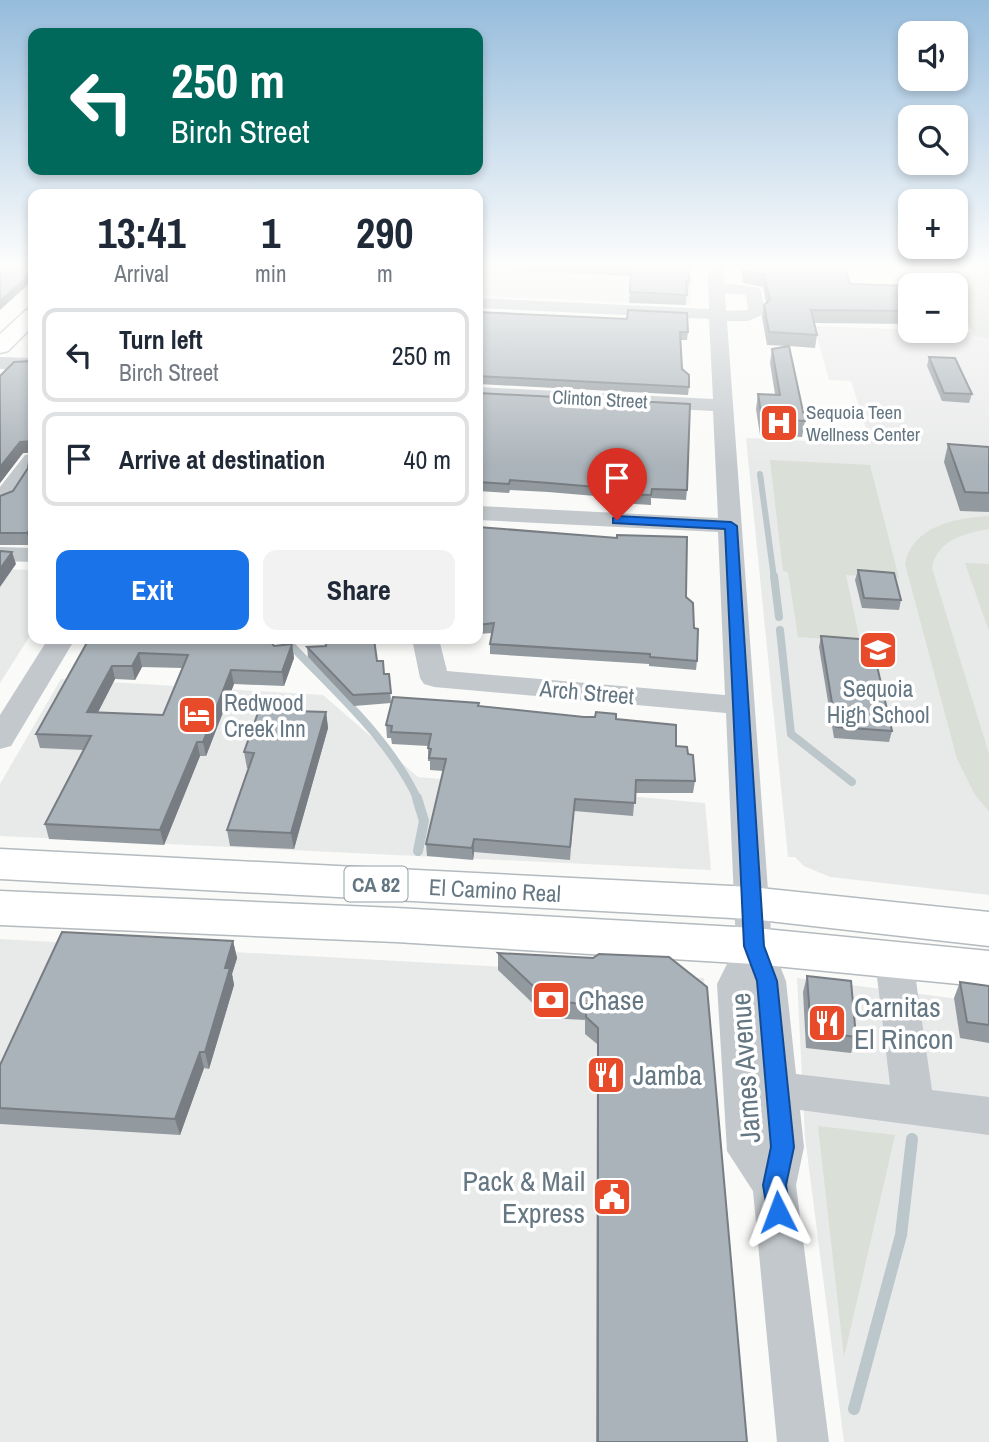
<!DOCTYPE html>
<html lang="en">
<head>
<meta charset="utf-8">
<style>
	body { margin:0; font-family:"Archivo Narrow",sans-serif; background:#f2f2f3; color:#1f2937; height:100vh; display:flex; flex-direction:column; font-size:26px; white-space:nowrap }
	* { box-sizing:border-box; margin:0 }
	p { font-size:23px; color:#747a83 }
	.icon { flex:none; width:38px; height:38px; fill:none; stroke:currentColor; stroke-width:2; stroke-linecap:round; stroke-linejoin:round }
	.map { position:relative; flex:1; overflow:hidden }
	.drawer { position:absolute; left:28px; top:189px; width:455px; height:455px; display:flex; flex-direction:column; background:#fff; border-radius:14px; box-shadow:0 4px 10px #0003 }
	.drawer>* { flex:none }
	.guide { position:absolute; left:28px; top:28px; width:455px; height:147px; border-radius:14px; box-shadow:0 4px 10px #0003; background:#00695c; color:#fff; overflow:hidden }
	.fabs { position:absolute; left:898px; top:21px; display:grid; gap:14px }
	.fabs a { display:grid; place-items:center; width:70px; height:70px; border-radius:14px; background:#fff; box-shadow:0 4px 10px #0003; font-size:35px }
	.pin { position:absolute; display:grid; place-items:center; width:60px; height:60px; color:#fff; margin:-72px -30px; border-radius:50% 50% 50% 0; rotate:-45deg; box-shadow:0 0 7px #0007 }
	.pin .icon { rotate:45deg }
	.me { position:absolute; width:77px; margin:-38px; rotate:357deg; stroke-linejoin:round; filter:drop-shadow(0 0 5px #0008) }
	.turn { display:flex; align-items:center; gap:24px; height:147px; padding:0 28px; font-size:32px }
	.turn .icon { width:91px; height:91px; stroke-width:2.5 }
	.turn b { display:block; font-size:49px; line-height:60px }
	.eta { display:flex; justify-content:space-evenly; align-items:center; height:119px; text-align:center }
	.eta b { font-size:42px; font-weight:700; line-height:49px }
	.button { display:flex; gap:14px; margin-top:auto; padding:14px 28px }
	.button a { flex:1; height:80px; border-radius:14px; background:#1a73e8; color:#fff; font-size:28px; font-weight:700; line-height:80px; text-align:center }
	.button a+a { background:#f2f2f3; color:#1f2937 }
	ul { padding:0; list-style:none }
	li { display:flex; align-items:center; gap:21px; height:94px; margin:0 14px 10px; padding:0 14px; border:4px solid #e0e1e3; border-radius:14px }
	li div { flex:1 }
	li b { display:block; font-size:26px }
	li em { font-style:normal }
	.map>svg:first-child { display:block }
</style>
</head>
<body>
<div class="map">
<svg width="989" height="1442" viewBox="0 0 989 1442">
	<rect width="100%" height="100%" fill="#fafaf8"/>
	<g fill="#e8e9e9">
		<polygon points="478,265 692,265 691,305 478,296"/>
		<polygon points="936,266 989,268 989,895 830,877 804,866 795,857 788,857 746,438 871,444 851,381 829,380 814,326 971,332 956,302 956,285 946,285"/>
		<polygon points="0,569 33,570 33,631 0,683"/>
		<polygon points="61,679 323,695 418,777 705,803 711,870 0,836 0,784"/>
		<polygon points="0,939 704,978 734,1442 0,1442"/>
		<polygon points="797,978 989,1003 989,1442 844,1442 805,1137"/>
	</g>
	<g fill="#dadfd7">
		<polygon points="954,270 989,271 989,338 975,336 956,300 956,285 947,284 954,284 948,272"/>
		<polygon points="770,460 870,465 899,578 846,575 860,641 798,637 788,572 783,571"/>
		<path d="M989,516V529C965,533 937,540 932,568L989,754V811L975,795L957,759L905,564C912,526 956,518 989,516Z"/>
		<polygon points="965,563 989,564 989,631"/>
		<polygon points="818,1126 895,1135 844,1357"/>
	</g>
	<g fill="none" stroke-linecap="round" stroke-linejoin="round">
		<polyline stroke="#bbc7cb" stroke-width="6" points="760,474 774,578"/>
		<g stroke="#bbc7cb" stroke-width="8">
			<polyline points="774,576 779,617"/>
			<polyline points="780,630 791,734 852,782"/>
			<path d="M285,639C332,689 389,737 418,800"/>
		</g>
		<polyline stroke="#bbc7cb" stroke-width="10" points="417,798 424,821 418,851"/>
		<polyline stroke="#bbc7cb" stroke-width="12" points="854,1409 901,1235 912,1139"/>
		<g stroke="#b4babe" stroke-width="3">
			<g id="major">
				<polygon points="33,308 33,326 8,351 0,353 0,334 26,310"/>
				<polygon points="0,849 751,887 989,912 989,946 751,919 0,879"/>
				<polygon points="0,891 396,908 754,928 989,951 989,987 754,964 396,942 0,925"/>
			</g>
		</g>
		<g fill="#c3c8cc" fill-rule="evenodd">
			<path d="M707,265H723L724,283L760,288L766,313L748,321H727L772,946L786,981L796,1074L890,1085L875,960L881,950L894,945L907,950L913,960L932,1090L989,1097V1135L800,1110L804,1147L796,1185L829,1442H777L753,1191L727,1151L717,984L736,946L726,713L434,687L424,684L420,678L412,639H439L447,671L725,695L718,532L478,520V506L718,518L713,411L478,399V387L713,399L709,319L478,308V298L709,309ZM725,293L746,295L748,310L726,311Z"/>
			<polygon points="0,357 33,358 33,370 0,369"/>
			<path d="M33,454C34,473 22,503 0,509V487L25,455Z"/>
			<polygon points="0,547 33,548 33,562 0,561"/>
			<polygon points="48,639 75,639 11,746 0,749 0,715"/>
		</g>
		<use href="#major" fill="#fff" fill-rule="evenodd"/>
	</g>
	<g fill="#929a9f" fill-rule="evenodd">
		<polygon points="508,265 688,265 689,281 688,292 687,291 686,305 629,303 631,276 508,270"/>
		<polygon points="741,265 844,265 850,284 910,286 910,324 814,323 817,335 815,348 789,346 805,421 802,437 760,435 756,409 758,394 775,394 770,363 772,349 787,346 767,345 762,317 764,305 766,303 763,287 743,283"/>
		<polygon points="478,312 688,332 687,340 681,340 682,369 689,387 688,395 478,384 478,386"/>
		<polygon points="33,341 33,541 30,545 0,545 0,496 13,491 28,468 30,453 23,453 0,483 0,376 32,361 33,356 29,345"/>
		<polygon points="929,357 972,394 969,403 942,401 927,366"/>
		<polygon points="478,393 687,490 686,500 651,498 651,505 619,503 619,498 548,492 510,490 509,493 478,491"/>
		<polygon points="948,444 989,447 989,512 960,511 944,462"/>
		<polygon points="478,527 686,597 694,628 697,661 696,670 649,666 649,664 490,654 490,644 493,633 478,634"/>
		<polygon points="858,570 901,600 899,610 862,608 855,580"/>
		<polygon points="821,636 892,731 889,742 834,738 819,647"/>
		<path d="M89,639L274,646L292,644L294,658L284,686L234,684L206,756H200L164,845L49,839L45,824L84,750L40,748L36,734ZM142,667L182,668L163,715L98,712L115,679L135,680Z"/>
		<polygon points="324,639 374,639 377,661 384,674 389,674 391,703 354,706 308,657 307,647 326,646"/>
		<polygon points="479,703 479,706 584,717 616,719 676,746 688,754 695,781 693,793 635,793 633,816 574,811 570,860 474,852 473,860 427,856 426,844 443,771 430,770 430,761 428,761 428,746 392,744 391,738 387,738 386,725"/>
		<polygon points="326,712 328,728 294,849 230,846 227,830 248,768 247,768 244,752"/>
		<polygon points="233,941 237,958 232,974 234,985 209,1069 204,1068 180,1135 0,1124 0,1065"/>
		<polygon points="498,953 593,958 747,1442 596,1442 597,1044 585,1034 585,1020 548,1018 498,970"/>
		<polygon points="807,976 856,1037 851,1053 806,1048 803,992"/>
		<polygon points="960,982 989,986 989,1043 960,1038 954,998"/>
	</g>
	<g fill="#777d82">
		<polygon points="33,272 33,280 0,310 0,301"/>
		<polygon points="32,441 33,452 23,453 0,483 0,467 20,442"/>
		<polygon points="32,527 33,532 33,541 30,545 27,533"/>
		<polygon points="12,552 16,564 0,587 0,569"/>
		<polygon points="292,644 294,658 284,686 282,672"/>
		<polygon points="139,653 142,667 135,680 132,666"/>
		<polygon points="112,666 115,679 91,726 87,712"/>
		<polygon points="231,670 234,684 206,756 203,742"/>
		<polygon points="326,712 328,728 294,849 291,833"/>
		<polygon points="197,742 200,756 164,845 160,830"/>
		<polygon points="474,839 474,852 473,860 472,848"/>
		<polygon points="233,941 237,958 232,974 234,985 209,1069 205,1052 225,968"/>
		<polygon points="200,1052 204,1068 180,1135 175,1119"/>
	</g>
	<g fill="#aab3b9" stroke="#777d82" stroke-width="2" fill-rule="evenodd">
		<polygon points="0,265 33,265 33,272 0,301"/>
		<polygon points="621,265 688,265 689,281 686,281 687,295 630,292 631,266"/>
		<polygon points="744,265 844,265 850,284 910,286 910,311 811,310 817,335 769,332 764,305 770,300 764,275 744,271"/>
		<polygon points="628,310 687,313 688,332 680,332 682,369 689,375 689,387 478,376 478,378 478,312 627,319"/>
		<polygon points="33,341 33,527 32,527 27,533 0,533 0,496 13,491 28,468 32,441 20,442 0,467 0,376 14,362 32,361 33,348 29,345"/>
		<polygon points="789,346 805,421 762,419 758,394 780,395 772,349"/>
		<polygon points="929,357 955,358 972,394 944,393"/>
		<polygon points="478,393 690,404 687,490 652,489 651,495 619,494 620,489 549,483 510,480 509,484 478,482"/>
		<polygon points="948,444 989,447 989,493 965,492"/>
		<polygon points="478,527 617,538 617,535 687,537 686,597 693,603 694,628 698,629 697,661 650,657 650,654 490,644 494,623 478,625"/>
		<polygon points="0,551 12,552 0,569"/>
		<polygon points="858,570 894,573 901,600 864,598"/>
		<polygon points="821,636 871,640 892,731 836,727"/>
		<path d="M89,639H269L274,646L292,644L282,672L231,670L203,742H197L160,830L45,824L91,736L36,734ZM139,653L188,655L163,715L87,712L112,666H132Z"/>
		<polygon points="325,639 374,639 377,661 383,661 384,674 389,674 391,693 353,695 307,647 326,646"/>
		<polygon points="393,697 479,703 478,706 584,717 595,717 596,712 616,714 616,719 676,725 676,746 687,747 688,754 693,755 695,781 636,780 635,803 575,799 570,847 474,839 472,848 426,844 446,759 429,758 431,749 428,748 431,734 391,732 392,726 386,725"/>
		<polygon points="259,710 326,712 291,833 227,830 254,753 244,752"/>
		<polygon points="62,932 233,941 225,968 230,968 205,1052 200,1052 175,1119 0,1108 0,1065"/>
		<polygon points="498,953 593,958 599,954 669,957 707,987 747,1442 598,1442 598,1028 586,1017 586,1004 549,1001"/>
		<polygon points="807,976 851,981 856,1037 811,1031"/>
		<polygon points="960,982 989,986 989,1025 967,1022"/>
	</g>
	<linearGradient id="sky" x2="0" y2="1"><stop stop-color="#96bcdc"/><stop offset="0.57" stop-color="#fdfdfc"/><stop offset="1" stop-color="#fdfdfc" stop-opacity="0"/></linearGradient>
	<rect width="989" height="467" fill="url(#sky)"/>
	<polygon fill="#1a73e8" stroke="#114b97" stroke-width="2" points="617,516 731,522 737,526 764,946 777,981 794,1147 786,1185 790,1212 786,1221 778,1224 769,1221 763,1185 771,1147 757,981 744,946 725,529 613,523 613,518"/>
	<defs>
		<g id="hospital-square" transform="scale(2.0125)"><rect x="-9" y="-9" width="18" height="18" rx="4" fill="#e74b2a" stroke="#fff"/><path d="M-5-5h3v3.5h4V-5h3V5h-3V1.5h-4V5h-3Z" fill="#fff"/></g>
		<g id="school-square" transform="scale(2.0125)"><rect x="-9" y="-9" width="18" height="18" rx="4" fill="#e74b2a" stroke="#fff"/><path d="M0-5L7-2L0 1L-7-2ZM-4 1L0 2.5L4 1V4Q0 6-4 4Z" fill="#fff"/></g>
		<g id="hotel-square" transform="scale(2.0125)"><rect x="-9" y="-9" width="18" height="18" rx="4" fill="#e74b2a" stroke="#fff"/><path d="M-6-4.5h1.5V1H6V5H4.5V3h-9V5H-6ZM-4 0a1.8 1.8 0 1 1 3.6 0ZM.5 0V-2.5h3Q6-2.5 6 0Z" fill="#fff"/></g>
		<g id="bank-square" transform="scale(2.0125)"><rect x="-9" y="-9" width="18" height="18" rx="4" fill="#e74b2a" stroke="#fff"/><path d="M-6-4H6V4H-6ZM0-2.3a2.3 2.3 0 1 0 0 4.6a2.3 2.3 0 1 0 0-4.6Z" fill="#fff"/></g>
		<g id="restaurant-square" transform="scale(2.0125)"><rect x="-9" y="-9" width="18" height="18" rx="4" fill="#e74b2a" stroke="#fff"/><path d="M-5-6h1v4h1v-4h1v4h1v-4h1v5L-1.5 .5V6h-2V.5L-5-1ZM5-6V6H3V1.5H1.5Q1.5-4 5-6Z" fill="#fff"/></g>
		<g id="civic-square" transform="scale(2.0125)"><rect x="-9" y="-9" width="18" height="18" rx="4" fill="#e74b2a" stroke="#fff"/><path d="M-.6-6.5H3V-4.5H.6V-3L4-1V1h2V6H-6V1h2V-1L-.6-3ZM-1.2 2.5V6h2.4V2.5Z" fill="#fff"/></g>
	</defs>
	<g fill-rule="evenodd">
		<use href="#hospital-square" x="779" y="423"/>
		<use href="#school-square" x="878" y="650"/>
		<use href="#hotel-square" x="197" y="715"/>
		<use href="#bank-square" x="551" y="1000"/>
		<use href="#restaurant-square" x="827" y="1023"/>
		<use href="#restaurant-square" x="606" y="1075"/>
		<use href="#civic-square" x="612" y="1197"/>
	</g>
	<g text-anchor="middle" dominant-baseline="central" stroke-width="7" stroke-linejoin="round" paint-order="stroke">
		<g font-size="19" fill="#647783" stroke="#fff">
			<text transform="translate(600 399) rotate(3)">Clinton Street</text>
		</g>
		<g font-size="19" fill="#647783" stroke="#fff" text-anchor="start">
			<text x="806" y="412">Sequoia Teen<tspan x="806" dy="22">Wellness Center</tspan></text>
		</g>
		<rect fill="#fff" stroke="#92a0a8" stroke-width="2" x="344.5" y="866.5" width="63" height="35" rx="5"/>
		<g font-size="21" font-weight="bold" fill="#647783">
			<text x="376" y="884">CA 82</text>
		</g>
		<g font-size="23" fill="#647783" stroke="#fff">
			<text x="878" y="688">Sequoia<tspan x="878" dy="26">High School</tspan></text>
			<text x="224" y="702" text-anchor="start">Redwood<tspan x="224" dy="26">Creek Inn</tspan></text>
		</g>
		<g font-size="23" fill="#647783" stroke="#fff">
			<text transform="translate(587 692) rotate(5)">Arch Street</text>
			<text transform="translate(495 890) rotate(3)">El Camino Real</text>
		</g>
		<g font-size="28" fill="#647783" stroke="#fff" text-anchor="start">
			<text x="578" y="1000">Chase</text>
			<text x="854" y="1007">Carnitas<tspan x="854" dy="32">El Rincon</tspan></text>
			<text x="633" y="1075">Jamba</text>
			<text x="585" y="1181" text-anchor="end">Pack &amp; Mail<tspan x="585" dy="32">Express</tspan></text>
		</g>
		<g font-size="28" fill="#647783" stroke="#fff">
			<text transform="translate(745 1068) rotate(-94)">James Avenue</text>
		</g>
	</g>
</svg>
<div class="fabs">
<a><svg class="icon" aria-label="sound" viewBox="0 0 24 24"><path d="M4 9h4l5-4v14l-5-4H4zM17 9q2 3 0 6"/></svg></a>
<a><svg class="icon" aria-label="search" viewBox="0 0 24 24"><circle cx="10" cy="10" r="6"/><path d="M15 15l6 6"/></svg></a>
<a>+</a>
<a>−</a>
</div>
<div class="pin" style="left:617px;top:520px;background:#d93025"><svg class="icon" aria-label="arrive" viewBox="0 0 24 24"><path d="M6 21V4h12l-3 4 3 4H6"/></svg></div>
<svg class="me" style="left:778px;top:1212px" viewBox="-20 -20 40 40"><path d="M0-17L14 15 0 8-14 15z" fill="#1a73e8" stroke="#fff" stroke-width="4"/></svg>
<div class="guide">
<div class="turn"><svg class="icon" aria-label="left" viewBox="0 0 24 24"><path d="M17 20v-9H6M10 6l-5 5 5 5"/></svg><div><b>250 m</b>Birch Street</div></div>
</div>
<section class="drawer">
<div class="eta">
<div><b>13:41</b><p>Arrival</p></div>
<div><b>1</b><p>min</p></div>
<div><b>290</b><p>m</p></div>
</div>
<ul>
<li><svg class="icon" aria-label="left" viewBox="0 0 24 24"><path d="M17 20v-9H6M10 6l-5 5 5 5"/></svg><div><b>Turn left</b><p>Birch Street</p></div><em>250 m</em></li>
<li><svg class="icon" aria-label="arrive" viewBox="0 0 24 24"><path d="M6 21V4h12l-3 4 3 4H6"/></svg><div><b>Arrive at destination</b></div><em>40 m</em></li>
</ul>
<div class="button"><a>Exit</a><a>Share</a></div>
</section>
</div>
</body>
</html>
